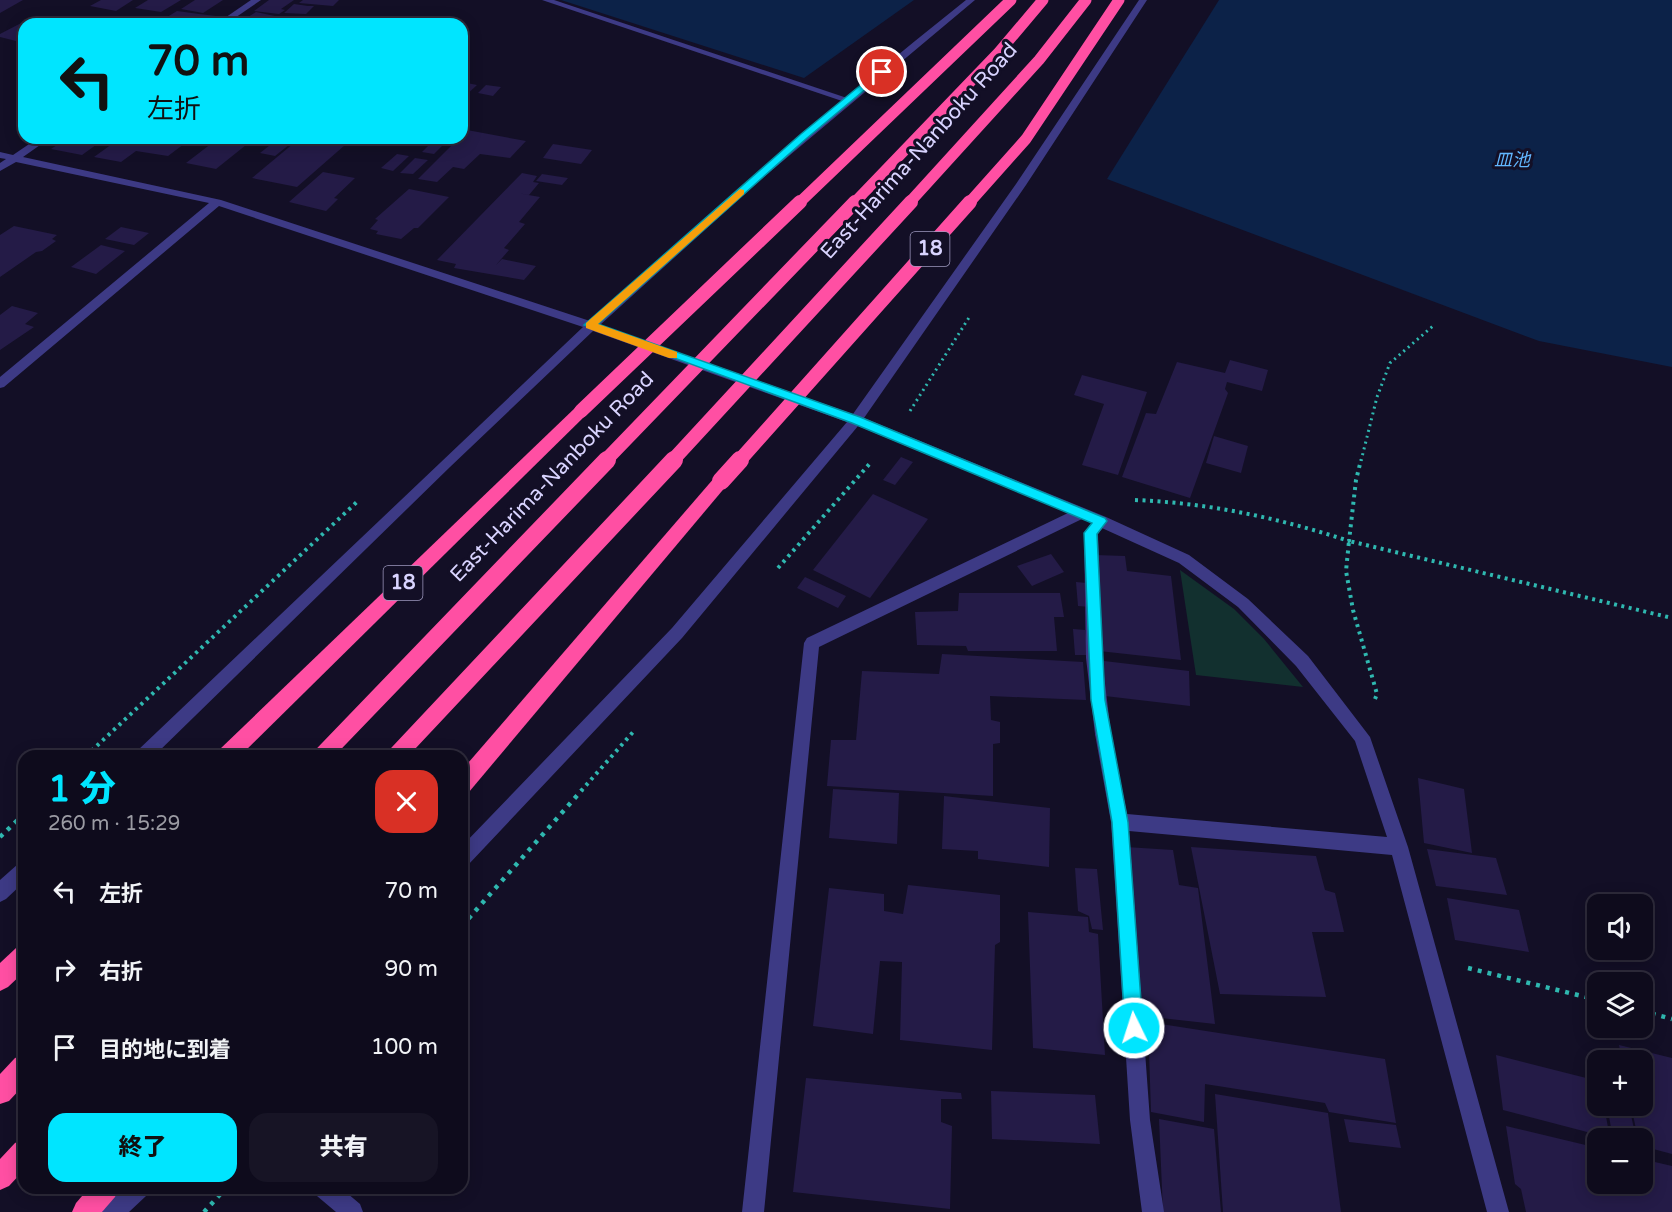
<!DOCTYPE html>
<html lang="ja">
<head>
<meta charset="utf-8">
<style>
	body { margin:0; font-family:"Varela Round","Noto Sans JP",sans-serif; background:#171425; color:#f1f3f6; height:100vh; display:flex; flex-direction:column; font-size:22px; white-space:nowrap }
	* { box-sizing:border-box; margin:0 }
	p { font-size:20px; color:#9b9ba3 }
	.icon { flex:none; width:33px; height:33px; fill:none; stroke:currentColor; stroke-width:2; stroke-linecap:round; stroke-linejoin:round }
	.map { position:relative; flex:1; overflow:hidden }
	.side { position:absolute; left:18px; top:750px; width:450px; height:444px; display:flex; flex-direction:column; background:#0e0b1c; border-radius:18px; box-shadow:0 3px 15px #0003,0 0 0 2px #2e2b3b }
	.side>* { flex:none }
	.banner { position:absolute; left:18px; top:18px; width:450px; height:126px; border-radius:18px; box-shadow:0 3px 15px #0003,0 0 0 2px #2e2b3b; background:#00e5ff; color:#111; overflow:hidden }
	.fabs { position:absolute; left:1587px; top:894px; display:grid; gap:12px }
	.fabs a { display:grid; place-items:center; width:66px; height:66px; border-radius:12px; background:#0e0b1c; box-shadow:0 3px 15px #0003,0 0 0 2px #2e2b3b; font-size:30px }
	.pin { position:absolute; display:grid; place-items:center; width:51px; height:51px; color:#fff; margin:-26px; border:3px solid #fff; border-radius:50%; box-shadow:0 2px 6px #0007 }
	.me { position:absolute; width:66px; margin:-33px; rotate:356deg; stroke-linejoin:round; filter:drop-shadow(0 0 4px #0008) }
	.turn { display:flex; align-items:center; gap:21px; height:126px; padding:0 30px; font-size:27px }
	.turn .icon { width:78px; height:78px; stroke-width:2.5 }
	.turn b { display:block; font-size:42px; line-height:51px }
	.round { display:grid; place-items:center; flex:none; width:63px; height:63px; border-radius:18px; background:#171425 }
	.head { display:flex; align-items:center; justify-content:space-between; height:102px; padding:0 30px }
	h1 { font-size:36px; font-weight:800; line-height:45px; color:#00e5ff }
	.primary-button { display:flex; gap:12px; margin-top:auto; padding:12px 30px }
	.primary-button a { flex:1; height:69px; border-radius:18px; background:#00e5ff; color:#111; font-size:24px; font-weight:800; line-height:69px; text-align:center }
	.primary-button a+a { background:#171425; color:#f1f3f6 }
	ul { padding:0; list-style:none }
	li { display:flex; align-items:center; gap:18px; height:78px; padding:0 30px }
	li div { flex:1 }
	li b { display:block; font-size:22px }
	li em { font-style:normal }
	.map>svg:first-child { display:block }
</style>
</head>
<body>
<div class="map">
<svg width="1672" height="1212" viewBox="0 0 1672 1212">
	<rect width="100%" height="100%" fill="#130f26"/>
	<polygon fill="#12302f" points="1180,570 1234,609 1264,639 1303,687 1196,675"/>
	<g fill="#0c2248">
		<polygon points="561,0 914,0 804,78"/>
		<polygon points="1219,0 1672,0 1672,367 1539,341 1107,179"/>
	</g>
	<g fill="#241b47">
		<polygon points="0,0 23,0 0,13"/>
		<polygon points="101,0 133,0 116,11 90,6"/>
		<polygon points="148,0 181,0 161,12 135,8"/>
		<polygon points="195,0 223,0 203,13 181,9"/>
		<polygon points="269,0 294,0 281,9 285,10 279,14 254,11"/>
		<polygon points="303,0 339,0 333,6 299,3"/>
		<polygon points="294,4 308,6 314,6 306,14 284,13"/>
		<polygon points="177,11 199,14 216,16 204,24 164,19"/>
		<polygon points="256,12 284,18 274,24 237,24"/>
		<polygon points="41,16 64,21 57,24 24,24 24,37 16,41 0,37 0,34 27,20 31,21"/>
		<polygon points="98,16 120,19 136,24 86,24"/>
		<polygon points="301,19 317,20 316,21 327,24 296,24"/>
		<polygon points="462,82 477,85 462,99"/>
		<polygon points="486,85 501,87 493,96 478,93"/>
		<polygon points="467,130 526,141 510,158 480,154 464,169 453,167 437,182 418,179 459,138 462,138"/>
		<polygon points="67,138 192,138 168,156 136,151 121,162 94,157 112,144 100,142 82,155 51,149"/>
		<polygon points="279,138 295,140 275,156 260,153"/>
		<polygon points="300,138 353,138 297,187 252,178"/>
		<polygon points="392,138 429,138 421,146 389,140"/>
		<polygon points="436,138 450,138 434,154 422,152"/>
		<polygon points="216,140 246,145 216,169 186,163"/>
		<polygon points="553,144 592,150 581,164 543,158"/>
		<polygon points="397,154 409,156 393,171 381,168"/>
		<polygon points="415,158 428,160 413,174 400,173"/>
		<polygon points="323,172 355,178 334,198 338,199 326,211 289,202"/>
		<polygon points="522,173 537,176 533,182 539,183 529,195 517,193 540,197 519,222 525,224 504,248 509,250 496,265 502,259 536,266 524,280 454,268 456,264 437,260"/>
		<polygon points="542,174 568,178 562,185 536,181"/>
		<polygon points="409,189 449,197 418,228 414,228 401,239 376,234 378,231 370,229 378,220 375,219"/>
		<polygon points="14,226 57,235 52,239 56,241 42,251 36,252 0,277 0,235"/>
		<polygon points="121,227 149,233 134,245 105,239"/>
		<polygon points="101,245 125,251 96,274 71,267"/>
		<polygon points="12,306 38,313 25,324 34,327 0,350 0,315"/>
		<polygon points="1230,360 1268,370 1262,391 1227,382 1225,389 1228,393 1190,498 1122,477 1146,413 1156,414 1177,362 1225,373"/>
		<polygon points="1082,375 1147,392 1118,475 1082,465 1104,404 1074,395"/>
		<polygon points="1214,436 1248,446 1241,473 1206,463"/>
		<polygon points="901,457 913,462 895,485 883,480"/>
		<polygon points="873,494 928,519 870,598 813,570"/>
		<polygon points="1051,554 1064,572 1032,586 1017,566"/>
		<polygon points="1095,555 1125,556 1127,571 1171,576 1181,660 1099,651"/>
		<polygon points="805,577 846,596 838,608 797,588"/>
		<polygon points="1076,582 1087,583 1090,607 1078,606"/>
		<polygon points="959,593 1060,593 1064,617 1054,617 1057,651 968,651 966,646 917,645 915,612 958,611"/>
		<polygon points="1073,629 1085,630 1088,655 1075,655"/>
		<polygon points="942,654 1083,662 1086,700 990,696 991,720 1000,722 1000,743 993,744 993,796 827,786 831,740 856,740 862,671 939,674"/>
		<polygon points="1104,661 1189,671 1190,706 1105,696"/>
		<polygon points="1418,778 1464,789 1472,853 1424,843"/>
		<polygon points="833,789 899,793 897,844 829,838"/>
		<polygon points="944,796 1050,808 1049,867 978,859 978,851 942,849"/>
		<polygon points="1126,847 1173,850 1179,885 1198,888 1215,1024 1143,1016"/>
		<polygon points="1191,847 1316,856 1325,890 1335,893 1344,932 1312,932 1326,997 1220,994"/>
		<polygon points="1427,849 1496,858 1507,895 1436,886"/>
		<polygon points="1075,868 1097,869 1103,930 1092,929 1089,916 1078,911"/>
		<polygon points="908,885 1000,895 1000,942 995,945 992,1050 900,1040 902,962 880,961 873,1034 813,1026 829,888 884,894 884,911 903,914"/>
		<polygon points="1447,898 1519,910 1529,952 1455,940"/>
		<polygon points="1028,912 1088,917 1089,932 1098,934 1105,1055 1033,1048"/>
		<polygon points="1148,1022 1385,1059 1396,1123 1329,1112 1325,1103 1205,1084 1204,1122 1151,1112"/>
		<polygon points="1619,1045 1672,1058 1672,1154 1642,1146 1642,1138 1638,1138 1631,1106 1642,1106 1642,1060 1622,1060"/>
		<polygon points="1496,1055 1598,1081 1598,1106 1604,1106 1610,1138 1503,1110"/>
		<polygon points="806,1078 961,1093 962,1099 941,1099 941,1122 952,1126 950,1209 793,1192"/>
		<polygon points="991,1091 1095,1095 1100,1144 992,1139"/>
		<polygon points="1215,1094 1328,1113 1341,1212 1223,1212"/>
		<polygon points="1607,1106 1629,1106 1636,1138 1613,1138"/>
		<polygon points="1159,1119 1214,1129 1221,1212 1163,1212"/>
		<polygon points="1344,1119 1396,1125 1401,1148 1349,1142"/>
		<polygon points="1506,1126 1598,1148 1598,1184 1642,1184 1642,1159 1672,1166 1672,1212 1526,1212 1521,1189 1515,1184"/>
	</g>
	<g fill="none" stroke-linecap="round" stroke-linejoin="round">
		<g stroke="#2fb8b0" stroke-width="3" stroke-dasharray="2 4" stroke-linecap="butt">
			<polyline points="910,411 970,316"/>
			<polyline points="1361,461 1377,397 1390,363 1433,326"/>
		</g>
		<g stroke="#2fb8b0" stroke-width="4" stroke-dasharray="3 4.5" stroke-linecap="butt">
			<path d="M1135,500C1209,503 1279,518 1349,541L1356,480L1361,460"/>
			<polyline points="778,568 872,461"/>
			<polyline points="1375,699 1377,694 1353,610 1346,571 1349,541 1672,618"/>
			<polyline points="86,756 359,500"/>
			<polyline points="581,791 634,731"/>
		</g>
		<g stroke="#2fb8b0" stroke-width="4.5" stroke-dasharray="4 6" stroke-linecap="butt">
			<polyline points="0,837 24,814"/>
			<polyline points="462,926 582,790"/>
			<polyline points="1468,968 1598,1000"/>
			<polyline points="1642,1011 1672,1019"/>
			<polyline points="204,1212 226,1188"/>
		</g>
		<g fill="#3d3a85" fill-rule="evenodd">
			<polygon points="542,0 554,0 853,100 845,102"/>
			<polygon points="1101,516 1108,521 1098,534 1102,658 1111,734 1109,739 1103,741 1097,739 1095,734 1086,658 1084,533 1096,517"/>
		</g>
		<g fill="#3d3a85" fill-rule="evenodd">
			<polygon points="251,0 261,0 226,24 216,24"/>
			<path d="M966,0H975L759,181L600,325L853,414L1016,184L1139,0H1147L1026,185L864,418L1106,517L1189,555L1248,599L1308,656L1370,737L1408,847L1509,1212H1487L1392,855L1129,831L1150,1120L1164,1212H1142L1130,1120L1111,822L1095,734L1097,729L1103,727L1109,729L1111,734L1127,814L1387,837L1355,741L1296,666L1238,607L1179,563L1082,519L819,647L764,1212H742L804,643L807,638L1068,513L858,426L682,638L468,865L462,868V846L672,628L847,422L593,331L450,467L154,756H135L137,751L583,327L219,206L4,387L0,388V377L209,203L16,162L0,171V163L6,159L0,158V152L13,155L38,138H50L23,157L221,200L590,321C712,210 837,103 966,0Z"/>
			<polygon points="24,861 24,882 6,899 0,902 0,880 18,864"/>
			<polygon points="122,1188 149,1188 146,1196 129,1212 102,1212 105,1204"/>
			<polygon points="314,1188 341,1188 360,1204 363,1212 336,1212 317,1196"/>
		</g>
		<g fill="#ff4fa3" fill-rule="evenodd">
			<polygon points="581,406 586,407 589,411 586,415 240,756 216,756 219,750 576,407"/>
			<polygon points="721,475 727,477 729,481 727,485 469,792 462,794 462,770 715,477"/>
			<polygon points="24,945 24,972 8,987 0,991 0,963 16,948"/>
			<polygon points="24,1055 24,1085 9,1101 0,1104 0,1074 15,1058"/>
			<polygon points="24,1139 24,1170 9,1186 0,1190 0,1159 15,1143"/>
			<polygon points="89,1188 119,1188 115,1197 102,1212 72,1212 76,1203"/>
		</g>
		<g stroke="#ff4fa3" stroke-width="11">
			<polyline points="799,203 1011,0"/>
			<polyline points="854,203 999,52 1043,0"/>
			<polyline points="909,203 1039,60 1086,0"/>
			<polyline points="969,203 1026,139 1119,0"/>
		</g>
		<g stroke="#ff4fa3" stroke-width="14">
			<polyline points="581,411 800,202"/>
			<polyline points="605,461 855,202"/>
			<polyline points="672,461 911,202"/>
			<polyline points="739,461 970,202"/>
		</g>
		<g stroke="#ff4fa3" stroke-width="18">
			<polyline points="721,481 740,460"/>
			<polyline points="322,756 607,460"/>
			<polyline points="396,756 674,460"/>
		</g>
	</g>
	<polygon fill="#00e5ff" stroke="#0095a6" stroke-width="1.5" points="879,70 886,72 807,138 598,324 860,417 1105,518 1107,521 1097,534 1105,700 1128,822 1143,1028 1140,1035 1134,1037 1128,1035 1125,1028 1112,822 1091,700 1084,533 1092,523 852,423 584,325 801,134"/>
	<polygon fill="#f59e0b" points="740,189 744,190 744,194 598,324 677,352 677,358 669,358 586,328 586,323"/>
	<g text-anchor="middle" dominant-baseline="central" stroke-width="6" stroke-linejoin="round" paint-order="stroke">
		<g font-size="18" font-style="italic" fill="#62b6ff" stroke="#130f26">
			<text x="1512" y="160">皿池</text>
		</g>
		<g fill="#130f26" stroke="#9e99be" stroke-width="1.5">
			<rect x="910.5" y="232" width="39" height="34" rx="4.5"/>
			<rect x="383.5" y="566" width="39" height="34" rx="4.5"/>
		</g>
		<g font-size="20" font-weight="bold" fill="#d9d4ff">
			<text x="930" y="249">18</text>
			<text x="403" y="583">18</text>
		</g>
		<g font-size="21" fill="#d9d4ff" stroke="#130f26">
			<text transform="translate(919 151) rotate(-48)">East-Harima-Nanboku Road</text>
			<text transform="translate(552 477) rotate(-46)">East-Harima-Nanboku Road</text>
		</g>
	</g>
</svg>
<div class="fabs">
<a><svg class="icon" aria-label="sound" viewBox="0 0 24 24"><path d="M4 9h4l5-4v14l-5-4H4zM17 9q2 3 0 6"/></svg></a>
<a><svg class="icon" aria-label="layers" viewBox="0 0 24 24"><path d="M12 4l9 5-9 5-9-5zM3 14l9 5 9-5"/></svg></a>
<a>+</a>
<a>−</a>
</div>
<div class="pin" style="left:882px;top:72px;background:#d93025"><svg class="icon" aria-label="arrive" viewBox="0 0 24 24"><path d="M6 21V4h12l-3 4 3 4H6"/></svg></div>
<svg class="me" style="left:1134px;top:1028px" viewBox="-20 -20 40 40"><circle r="17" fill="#00e5ff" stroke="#fff" stroke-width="3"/><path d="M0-11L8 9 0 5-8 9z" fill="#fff"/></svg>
<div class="banner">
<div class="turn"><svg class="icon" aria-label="left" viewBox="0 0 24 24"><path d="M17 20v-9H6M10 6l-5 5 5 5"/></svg><div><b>70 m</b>左折</div></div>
</div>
<section class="side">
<div class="head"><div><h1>1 分</h1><p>260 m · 15:29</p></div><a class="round" style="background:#d93025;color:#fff"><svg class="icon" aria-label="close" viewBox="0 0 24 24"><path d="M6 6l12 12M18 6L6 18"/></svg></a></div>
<ul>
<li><svg class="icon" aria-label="left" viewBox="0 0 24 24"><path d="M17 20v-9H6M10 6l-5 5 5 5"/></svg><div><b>左折</b></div><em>70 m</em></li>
<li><svg class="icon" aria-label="right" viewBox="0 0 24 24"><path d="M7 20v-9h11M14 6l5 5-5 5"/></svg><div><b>右折</b></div><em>90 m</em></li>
<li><svg class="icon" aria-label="arrive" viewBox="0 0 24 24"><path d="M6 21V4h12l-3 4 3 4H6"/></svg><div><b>目的地に到着</b></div><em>100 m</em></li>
</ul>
<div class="primary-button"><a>終了</a><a>共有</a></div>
</section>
</div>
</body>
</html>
